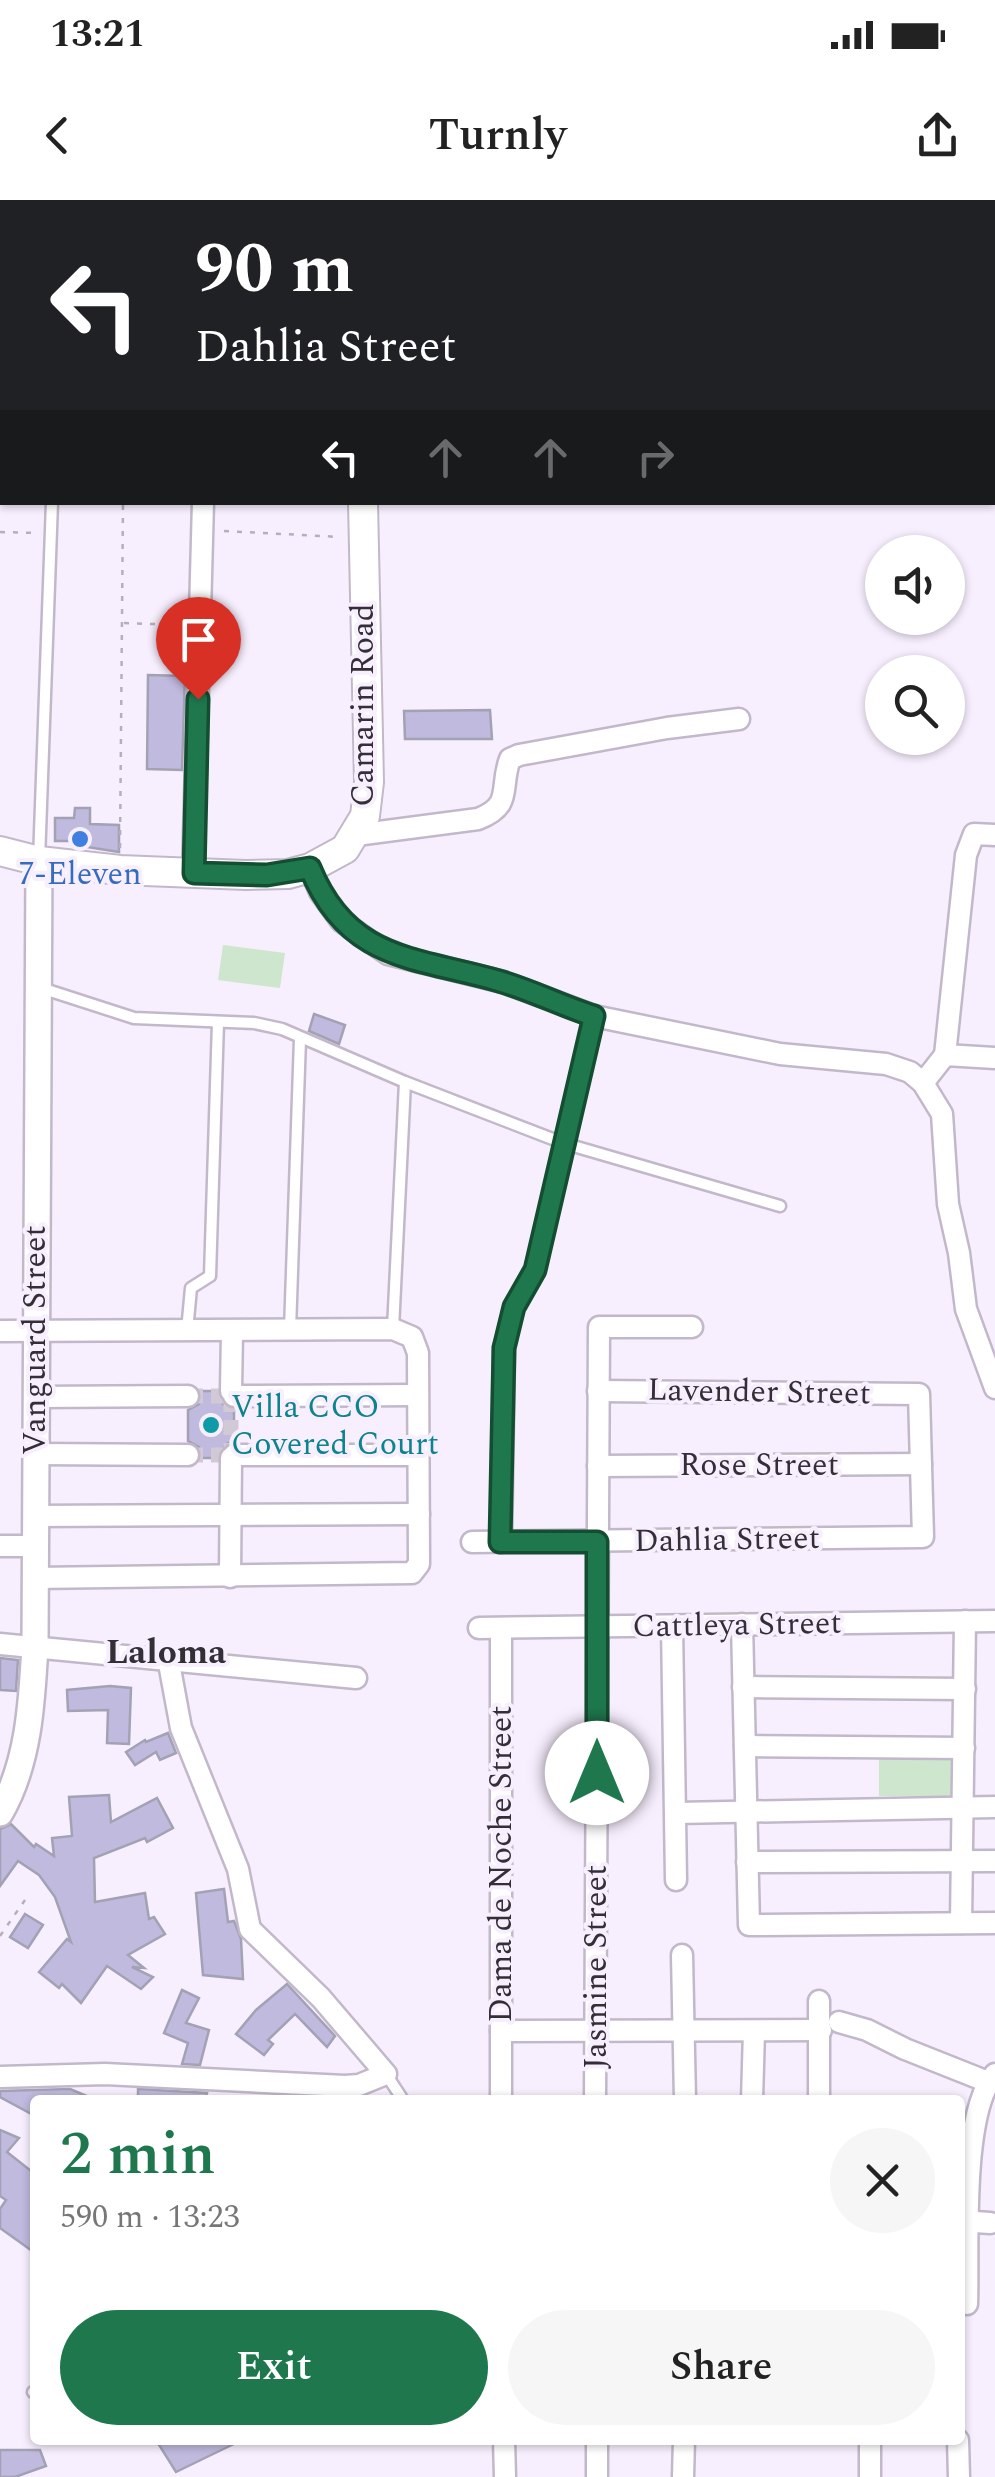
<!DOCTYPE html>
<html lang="en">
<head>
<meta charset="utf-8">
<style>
	body { margin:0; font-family:Spectral,serif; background:#f6f6f6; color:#222; height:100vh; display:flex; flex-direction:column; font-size:38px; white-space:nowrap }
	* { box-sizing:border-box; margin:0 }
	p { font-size:32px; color:#767676 }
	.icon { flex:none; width:55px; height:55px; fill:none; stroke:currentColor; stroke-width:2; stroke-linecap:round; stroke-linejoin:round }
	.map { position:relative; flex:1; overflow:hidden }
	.sheet { position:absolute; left:30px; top:1895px; width:935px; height:350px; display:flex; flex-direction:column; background:#fff; border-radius:10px; box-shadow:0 2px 8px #0004 }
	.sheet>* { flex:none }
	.top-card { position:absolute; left:0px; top:0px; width:995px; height:305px; box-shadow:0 2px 8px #0004; background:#202124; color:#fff; overflow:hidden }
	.tools { position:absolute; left:865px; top:335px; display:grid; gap:20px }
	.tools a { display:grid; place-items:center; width:100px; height:100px; border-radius:50%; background:#fff; box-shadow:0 2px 8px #0004; font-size:50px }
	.pin { position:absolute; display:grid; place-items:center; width:85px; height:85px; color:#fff; margin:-102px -42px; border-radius:50% 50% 50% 0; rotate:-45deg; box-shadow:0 0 10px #0007 }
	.pin .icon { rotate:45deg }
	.me { position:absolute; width:110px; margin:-55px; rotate:0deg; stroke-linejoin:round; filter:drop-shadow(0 0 8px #0008) }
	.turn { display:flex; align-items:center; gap:35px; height:210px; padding:0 30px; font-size:45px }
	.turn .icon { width:130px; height:130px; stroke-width:2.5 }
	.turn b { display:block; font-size:70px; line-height:85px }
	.lanes { display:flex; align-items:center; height:95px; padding:0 30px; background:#0003; justify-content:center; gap:50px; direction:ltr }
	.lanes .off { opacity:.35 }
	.round { display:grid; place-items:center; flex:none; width:105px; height:105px; border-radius:52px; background:#f6f6f6 }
	.summary { display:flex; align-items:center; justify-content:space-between; height:170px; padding:0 30px }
	h1 { font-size:60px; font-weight:600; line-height:75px; color:#1f784d }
	.button { display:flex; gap:20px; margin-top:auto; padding:20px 30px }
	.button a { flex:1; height:115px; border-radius:60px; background:#1f784d; color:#fff; font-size:40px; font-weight:600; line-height:115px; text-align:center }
	.button a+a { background:#f6f6f6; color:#222 }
	.status { display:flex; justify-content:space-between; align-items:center; height:70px; padding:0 50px; background:#fff; direction:ltr }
	.status svg { height:28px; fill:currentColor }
	header { display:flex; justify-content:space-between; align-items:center; height:130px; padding:0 30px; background:#fff; font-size:45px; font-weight:600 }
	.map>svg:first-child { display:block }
</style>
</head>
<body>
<div class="status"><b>13:21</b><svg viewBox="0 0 49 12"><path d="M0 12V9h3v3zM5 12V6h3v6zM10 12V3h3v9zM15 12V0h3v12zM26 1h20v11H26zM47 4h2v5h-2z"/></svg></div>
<header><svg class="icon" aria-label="back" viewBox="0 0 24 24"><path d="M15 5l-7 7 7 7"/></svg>Turnly<svg class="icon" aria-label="share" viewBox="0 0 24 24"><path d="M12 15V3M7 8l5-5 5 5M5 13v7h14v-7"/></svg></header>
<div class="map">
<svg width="995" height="2277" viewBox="0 0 995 2277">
	<rect width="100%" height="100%" fill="#f8effe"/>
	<g fill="#cee6cd">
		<polygon points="223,745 285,753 280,788 218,780"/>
		<polygon points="879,1559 952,1559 951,1596 879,1596"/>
	</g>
	<g fill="#bfbade" stroke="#a3a1b4" stroke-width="2.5">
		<polygon points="148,475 185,476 182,570 147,569"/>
		<polygon points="490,510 492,539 405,539 404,511"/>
		<polygon points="75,608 90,608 90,624 119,625 119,652 74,645 74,641 55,641 55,618 74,618"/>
		<polygon points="314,814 345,825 339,844 309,831"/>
		<polygon points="201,1191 217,1191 223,1204 234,1210 234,1241 226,1244 217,1258 201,1258 199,1247 188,1241 188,1210 199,1204"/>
		<polygon points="0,1458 18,1460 16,1491 0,1490"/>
		<polygon points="110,1486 131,1488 129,1544 107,1543 108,1510 68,1511 67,1490"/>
		<polygon points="168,1533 176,1553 160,1560 156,1552 135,1565 126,1552 145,1540 146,1542"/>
		<polygon points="109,1595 111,1622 157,1598 173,1628 147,1642 145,1638 94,1658 95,1702 145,1693 149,1719 154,1717 165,1734 128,1755 144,1768 132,1767 153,1777 141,1789 107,1766 81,1803 62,1784 59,1788 39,1772 67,1739 71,1742 55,1697 39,1675 18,1661 0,1686 0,1629 11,1624 34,1647 36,1644 54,1656 52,1638 72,1636 69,1597"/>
		<polygon points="224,1689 228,1722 234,1721 241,1739 243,1779 203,1775 196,1693"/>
		<polygon points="25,1714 43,1725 28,1748 10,1737"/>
		<polygon points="287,1784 335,1836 327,1847 295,1814 268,1840 273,1844 264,1855 236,1834 256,1810"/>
		<polygon points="182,1790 199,1798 186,1823 209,1830 200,1865 182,1864 188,1843 164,1833"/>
		<polygon points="70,1889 96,1900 35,1900 35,1916 0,1897 0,1891"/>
		<polygon points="138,1889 207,1893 205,1900 138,1900"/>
		<polygon points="0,1930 19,1938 7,1952 35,1974 35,2053 0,2028 0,2009 6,2000 0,1996"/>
		<polygon points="156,2240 242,2240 176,2272"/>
		<polygon points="0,2250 40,2250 46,2266 15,2277 0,2277"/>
	</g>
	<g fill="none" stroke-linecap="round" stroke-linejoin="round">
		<g stroke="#d1c9d6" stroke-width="15" stroke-dasharray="15 8" stroke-linecap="butt">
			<polyline points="188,1196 234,1196"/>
			<polyline points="188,1255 234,1255"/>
			<polyline points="231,1258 231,1191"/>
		</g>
		<g stroke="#c2b8ca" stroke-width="15">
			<g id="service">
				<polyline points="649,0 649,2"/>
				<polyline points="851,0 851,2"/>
				<polyline points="375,2 375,0"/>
				<polyline points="717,2 776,2"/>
				<polyline points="39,660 52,302"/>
				<polyline points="38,787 134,818 254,823 282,829 405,882 563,943 780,1006"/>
				<polyline points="393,1129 405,882"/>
				<polyline points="290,1130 300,839"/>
				<polyline points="187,1131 191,1088 210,1076 218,822"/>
				<polyline points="504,1147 514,1107 535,1070 594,816"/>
				<polyline points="386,1874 403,1900"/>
				<polyline points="33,2192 35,2191"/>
			</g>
		</g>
		<g stroke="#c2b8ca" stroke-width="25">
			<g id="minor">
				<polyline points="197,0 197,2"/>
				<polyline points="992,6 995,5"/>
				<path d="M356,635L478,619C514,605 499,588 510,559L519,555L667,528L739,519"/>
				<polyline points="310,668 320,692 341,721 388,754 503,782 594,816 780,854 886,864 910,872 923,883 942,914 948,1004 959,1053 966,1109 995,1188"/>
				<polyline points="193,673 203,302"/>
				<polyline points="945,855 966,655 974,634 995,635"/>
				<polyline points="923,883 945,855 995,858"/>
				<polyline points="0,1131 393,1129 412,1137 418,1153 419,1364 412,1373 35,1378"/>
				<polyline points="231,1191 232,1131"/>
				<polyline points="234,1196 416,1195"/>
				<polyline points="35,1197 188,1196"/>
				<polyline points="35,1254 188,1255"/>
				<polyline points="234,1255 417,1255"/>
				<polyline points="598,1266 921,1264"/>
				<polyline points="35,1316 419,1314"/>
				<polyline points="472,1342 923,1337 919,1194 598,1191"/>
				<polyline points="501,1342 504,1148"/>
				<polyline points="0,1346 35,1346"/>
				<polyline points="230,1377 231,1258"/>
				<polyline points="742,1424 749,1725 995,1723"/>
				<polyline points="672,1426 676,1680"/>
				<polyline points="479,1428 995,1421"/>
				<polyline points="501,1428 501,1900"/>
				<polyline points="0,1444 356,1478"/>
				<polyline points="743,1487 965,1489"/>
				<polyline points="745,1546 964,1548"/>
				<polyline points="677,1613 995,1607"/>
				<polyline points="747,1662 995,1661"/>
				<polyline points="961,1723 965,1421"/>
				<polyline points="682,1755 685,1900"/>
				<polyline points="819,1801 819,1900"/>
				<polyline points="839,1822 867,1830 905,1849 988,1882"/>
				<polyline points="501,1831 821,1830"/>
				<polyline points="0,1877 105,1874 345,1886 359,1885 386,1874 321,1798 250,1729 238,1669 181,1528 168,1458"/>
				<polyline points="595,1900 599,1127 692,1127"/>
				<polyline points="752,1900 754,1831"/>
				<polyline points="960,2021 990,2023"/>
				<path d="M967,2104C969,2051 960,1912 995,1874"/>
				<polyline points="504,2240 505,2277"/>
				<polyline points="597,2240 597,2277"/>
				<polyline points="870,2240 870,2277"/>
				<polyline points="958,2240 959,2277"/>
				<polyline points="683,2277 684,2240"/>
			</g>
		</g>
		<g stroke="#c2b8ca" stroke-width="30">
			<path id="tertiary" d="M0,1613C29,1563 32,1501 35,1445L39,661"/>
		</g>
		<g stroke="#c2b8ca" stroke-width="32">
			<g id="secondary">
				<polyline points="556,0 556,2"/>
				<polyline points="0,651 39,661 120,670 246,675 288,674 310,668 345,649 365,616 369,582 363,302"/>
			</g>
		</g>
		<g stroke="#b6afbb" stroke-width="2.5" stroke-dasharray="5 8" stroke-linecap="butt">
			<polyline points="290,2 290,0"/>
			<polyline points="0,14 2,14"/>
			<polyline points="0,62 2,62"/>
			<polyline points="0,292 2,293"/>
			<polyline points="224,331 340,337"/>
			<polyline points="0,332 38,333"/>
			<polyline points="124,423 181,425"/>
			<polyline points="120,648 123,302"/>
			<polyline points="0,1736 25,1700"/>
		</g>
		<use href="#service" stroke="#fff" stroke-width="10"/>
		<use href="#minor" stroke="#fff" stroke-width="20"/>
		<use href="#tertiary" stroke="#fff" stroke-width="25"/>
		<use href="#secondary" stroke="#fff" stroke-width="28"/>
	</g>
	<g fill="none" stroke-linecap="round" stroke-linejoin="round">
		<g stroke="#144e32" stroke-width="25">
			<path id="route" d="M198,499L194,673L267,675L310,668C348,761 415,757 499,781C531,790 562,806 594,816L535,1070L514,1107L504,1148L500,1342H597V1573"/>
		</g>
		<use href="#route" stroke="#1f784d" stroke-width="18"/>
	</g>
	<circle fill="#3f7fe0" stroke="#f8effe" stroke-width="4" cx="80" cy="639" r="10"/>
	<circle fill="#0f9aa8" stroke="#f8effe" stroke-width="4" cx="211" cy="1225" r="10"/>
	<g text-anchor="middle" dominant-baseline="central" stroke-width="8" stroke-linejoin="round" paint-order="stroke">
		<g font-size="32" fill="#332f36" stroke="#f8effe">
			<text transform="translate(363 505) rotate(-90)">Camarin Road</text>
			<text transform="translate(35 1140) rotate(-90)">Vanguard Street</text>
			<text transform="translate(759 1192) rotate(1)">Lavender Street</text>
			<text x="759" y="1265">Rose Street</text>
			<text transform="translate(727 1340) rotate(-1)">Dahlia Street</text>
			<text transform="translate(737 1425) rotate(-1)">Cattleya Street</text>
			<text transform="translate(501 1664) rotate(-90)">Dama de Noche Street</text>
			<text transform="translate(596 1767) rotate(-90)">Jasmine Street</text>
		</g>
		<g font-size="32" fill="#366cbe" stroke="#f8effe">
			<text x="80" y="674">7-Eleven</text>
		</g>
		<g font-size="32" fill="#0d838f" stroke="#f8effe" text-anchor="start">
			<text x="231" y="1207">Villa CCO<tspan x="231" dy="37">Covered Court</tspan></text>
		</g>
		<g font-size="35" font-weight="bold" fill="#332f36" stroke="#f8effe">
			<text x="166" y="1452">Laloma</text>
		</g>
	</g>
</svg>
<div class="tools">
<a><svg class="icon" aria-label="sound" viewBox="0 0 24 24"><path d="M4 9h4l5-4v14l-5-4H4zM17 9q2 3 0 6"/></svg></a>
<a><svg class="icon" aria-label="search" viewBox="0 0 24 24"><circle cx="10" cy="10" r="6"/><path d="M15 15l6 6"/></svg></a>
</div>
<div class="pin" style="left:198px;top:499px;background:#d93025"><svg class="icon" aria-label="arrive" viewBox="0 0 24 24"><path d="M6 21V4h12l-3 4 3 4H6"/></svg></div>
<svg class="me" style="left:597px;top:1573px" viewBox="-20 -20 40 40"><circle r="19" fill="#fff"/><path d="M0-13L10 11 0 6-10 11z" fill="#1f784d"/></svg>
<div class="top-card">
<div class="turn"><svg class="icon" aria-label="left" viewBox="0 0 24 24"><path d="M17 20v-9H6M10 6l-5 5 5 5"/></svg><div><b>90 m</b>Dahlia Street</div></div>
<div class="lanes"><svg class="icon" aria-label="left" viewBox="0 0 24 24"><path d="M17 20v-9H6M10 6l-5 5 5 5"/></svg><svg class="icon off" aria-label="ahead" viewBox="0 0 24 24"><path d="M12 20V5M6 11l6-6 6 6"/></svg><svg class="icon off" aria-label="ahead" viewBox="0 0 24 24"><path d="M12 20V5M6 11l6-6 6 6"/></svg><svg class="icon off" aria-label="right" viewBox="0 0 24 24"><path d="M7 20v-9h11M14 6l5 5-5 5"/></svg></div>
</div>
<section class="sheet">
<div class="summary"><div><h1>2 min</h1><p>590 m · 13:23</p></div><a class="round"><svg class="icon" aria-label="close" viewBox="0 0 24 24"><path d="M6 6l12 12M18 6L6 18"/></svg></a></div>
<div class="button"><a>Exit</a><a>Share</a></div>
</section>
</div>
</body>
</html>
